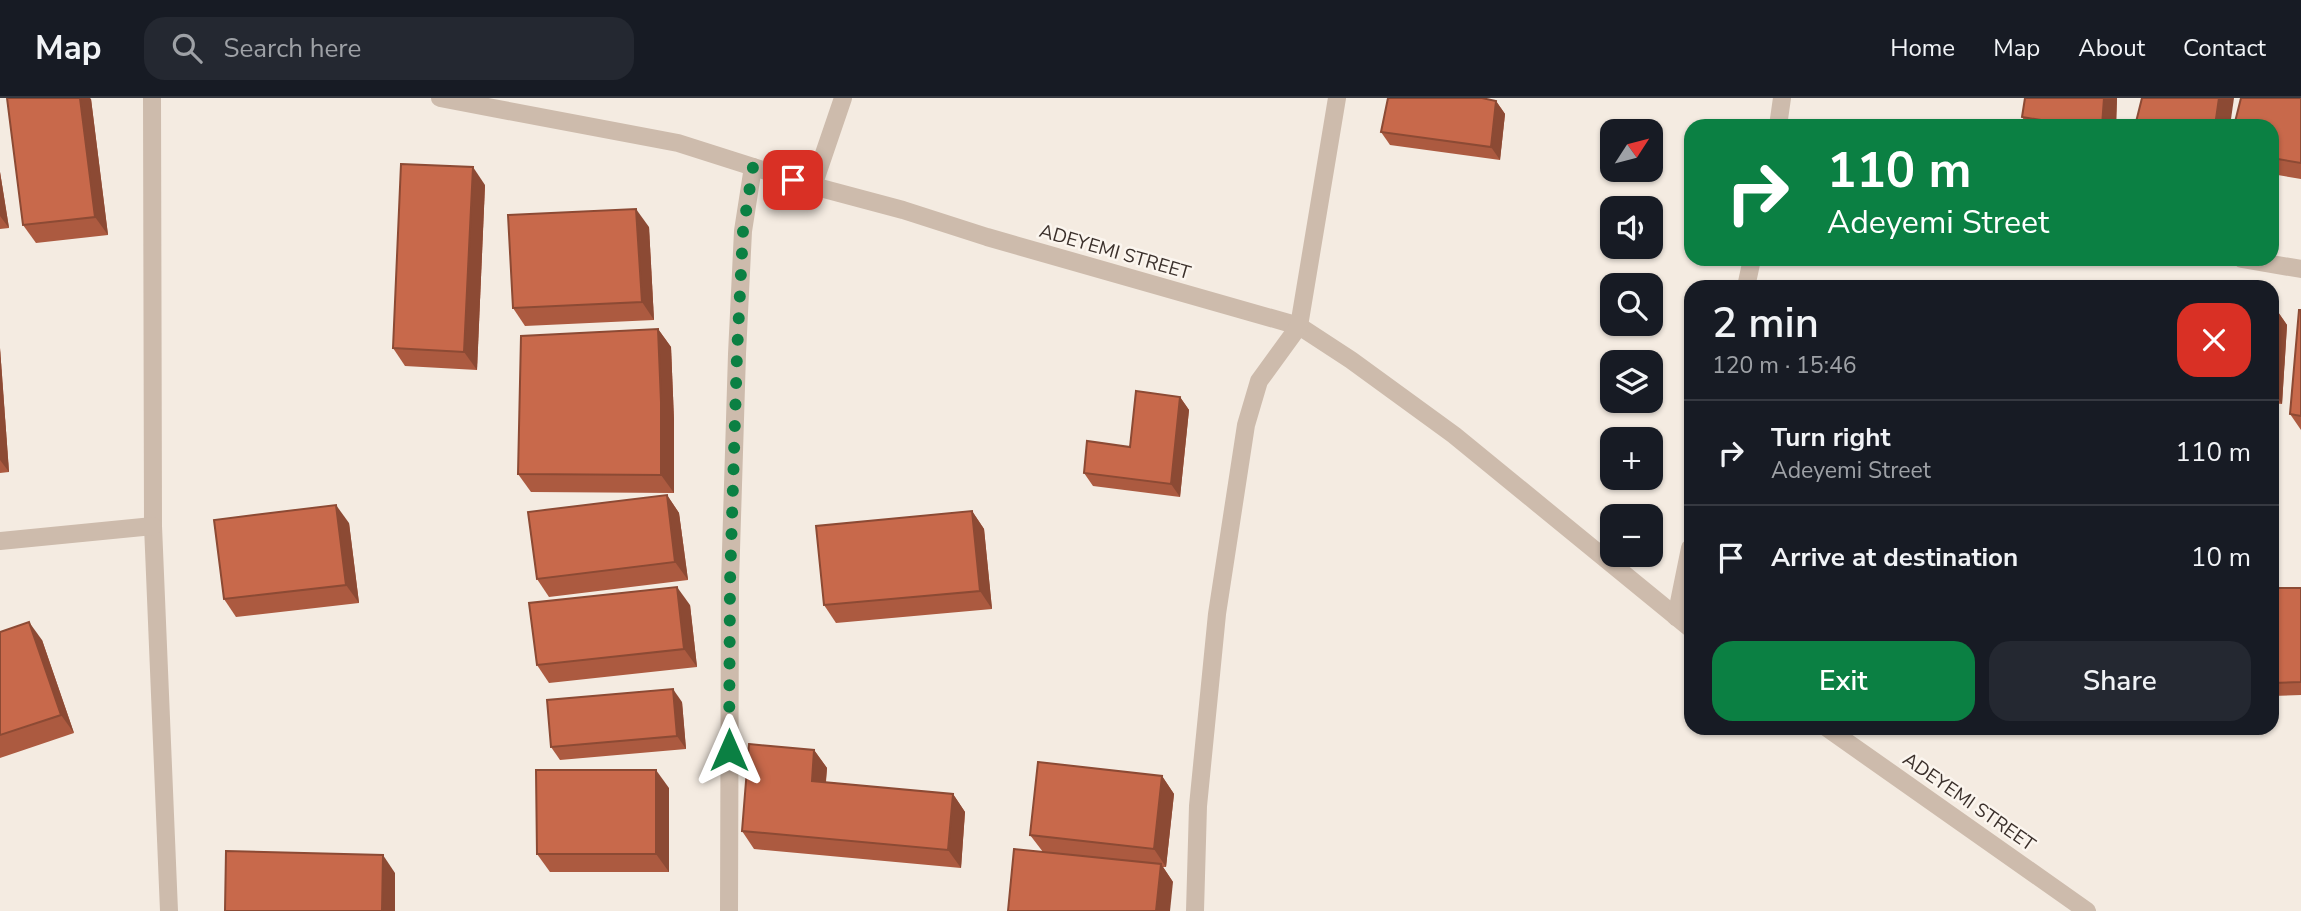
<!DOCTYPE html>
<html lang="en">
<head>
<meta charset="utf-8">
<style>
	body { margin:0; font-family:"Nunito Sans",sans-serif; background:#242831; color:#f1f3f6; height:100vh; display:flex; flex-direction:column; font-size:26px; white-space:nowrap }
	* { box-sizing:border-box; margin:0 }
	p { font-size:23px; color:#9ea1a6 }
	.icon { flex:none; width:38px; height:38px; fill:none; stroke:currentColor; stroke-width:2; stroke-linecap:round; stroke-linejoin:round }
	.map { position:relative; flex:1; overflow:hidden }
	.sheet { position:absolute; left:1684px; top:182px; width:595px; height:455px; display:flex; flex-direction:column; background:#171b24; border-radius:21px; box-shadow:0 2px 5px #0004 }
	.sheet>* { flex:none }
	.top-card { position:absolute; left:1684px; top:21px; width:595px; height:147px; border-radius:21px; box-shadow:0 2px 5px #0004; background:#0b8043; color:#fff; overflow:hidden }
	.needle { width:46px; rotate:54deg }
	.buttons { position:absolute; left:1600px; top:21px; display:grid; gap:14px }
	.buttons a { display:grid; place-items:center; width:63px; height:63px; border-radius:14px; background:#171b24; box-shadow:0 2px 5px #0004; font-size:35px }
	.pin { position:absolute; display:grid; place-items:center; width:60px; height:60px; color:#fff; margin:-30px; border-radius:14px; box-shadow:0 4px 10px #0006 }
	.me { position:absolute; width:77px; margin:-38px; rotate:0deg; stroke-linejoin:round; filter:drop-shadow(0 0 5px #0008) }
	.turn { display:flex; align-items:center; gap:24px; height:147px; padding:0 28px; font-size:32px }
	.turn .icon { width:91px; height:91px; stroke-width:2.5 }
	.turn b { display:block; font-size:49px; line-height:60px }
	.round { display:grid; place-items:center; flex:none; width:74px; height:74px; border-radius:21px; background:#242831 }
	.summary { display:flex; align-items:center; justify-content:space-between; height:119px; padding:0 28px }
	h1 { font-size:42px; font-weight:600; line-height:52px }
	.action { display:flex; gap:14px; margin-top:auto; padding:14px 28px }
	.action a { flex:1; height:80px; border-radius:21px; background:#0b8043; color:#fff; font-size:28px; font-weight:600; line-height:80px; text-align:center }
	.action a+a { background:#242831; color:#f1f3f6 }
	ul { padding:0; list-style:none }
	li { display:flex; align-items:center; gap:21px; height:105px; padding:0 28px; border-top:2px solid #363941 }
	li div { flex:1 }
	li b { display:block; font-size:26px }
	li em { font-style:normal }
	header { display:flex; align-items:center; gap:42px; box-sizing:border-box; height:98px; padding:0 35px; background:#171b24; border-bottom:2px solid #363941 }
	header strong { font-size:33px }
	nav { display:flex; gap:38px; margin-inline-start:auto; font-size:24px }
	.search { width:490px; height:63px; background:#242831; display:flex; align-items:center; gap:18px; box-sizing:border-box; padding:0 24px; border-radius:21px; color:#9ea1a6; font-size:26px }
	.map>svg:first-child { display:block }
</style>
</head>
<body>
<header>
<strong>Map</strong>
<div class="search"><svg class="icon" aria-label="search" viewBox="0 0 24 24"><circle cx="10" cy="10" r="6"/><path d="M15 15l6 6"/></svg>Search here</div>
<nav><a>Home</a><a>Map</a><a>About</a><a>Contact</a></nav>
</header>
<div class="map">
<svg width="2301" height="813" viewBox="0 0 2301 813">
	<rect width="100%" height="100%" fill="#f4ebe1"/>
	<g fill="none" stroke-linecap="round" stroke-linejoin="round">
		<g stroke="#cdbbac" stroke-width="18">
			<polyline points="152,0 153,428 169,813"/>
			<polyline points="440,0 678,45 813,88 903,112 987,139 1299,228 1351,262 1454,337 1690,530"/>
			<polyline points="1778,28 1782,0"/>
			<polyline points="813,88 843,0"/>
			<polyline points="2242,161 2301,171"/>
			<polyline points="1746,189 1752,161"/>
			<polyline points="0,443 153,428"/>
			<polyline points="1676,519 1690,450"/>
			<polyline points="1827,630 2087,813"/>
			<polyline points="729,813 730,485 737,256 743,133 753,69"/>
			<polyline points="1195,813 1198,708 1217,516 1246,327 1259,283 1299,228 1337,0"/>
		</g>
	</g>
	<g fill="#ac5a40">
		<polygon points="2025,0 2117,0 2116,28 2028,28 2022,19"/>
		<polygon points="2301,0 2301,81 2272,76 2272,28"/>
		<polygon points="91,1 108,137 36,145 23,127"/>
		<polygon points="1496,3 1505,16 1500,62 1390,47 1381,34"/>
		<polygon points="0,74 9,130 0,131"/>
		<polygon points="485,87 477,272 405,268 393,250"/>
		<polygon points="649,129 654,222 525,228 513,210"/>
		<polygon points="2301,212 2301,332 2290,316"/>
		<polygon points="2272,213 2278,214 2287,227 2282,306 2272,305"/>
		<polygon points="658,231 671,249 674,322 674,395 531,394 518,376"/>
		<polygon points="0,250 9,374 0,375"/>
		<polygon points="1180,299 1189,312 1180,399 1093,388 1084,375 1130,349"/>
		<polygon points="667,397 679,415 688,482 549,499 537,481"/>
		<polygon points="972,413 984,431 992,511 836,525 824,507"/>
		<polygon points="349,425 359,505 236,519 224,501"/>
		<polygon points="2272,490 2301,490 2301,597 2272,598"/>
		<polygon points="690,507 697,569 549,585 537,567"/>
		<polygon points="0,534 42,542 74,635 0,660"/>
		<polygon points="682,604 686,651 560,662 551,649"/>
		<polygon points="814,652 827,670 826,684 953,696 965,714 961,770 754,751 742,733"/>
		<polygon points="1162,678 1174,696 1166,769 1163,769 1173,784 1043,754 1030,737"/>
		<polygon points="669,690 669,774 550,774 537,756"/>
	</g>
	<g fill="#8c4a34">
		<polygon points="80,0 90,0 91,1 108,137 95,119"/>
		<polygon points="2104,0 2117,0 2116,28 2102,28"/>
		<polygon points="2219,0 2234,0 2230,28 2215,28"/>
		<polygon points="1496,3 1505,16 1500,62 1491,49"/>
		<polygon points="473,69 485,87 477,272 464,254"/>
		<polygon points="0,74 9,130 0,118"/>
		<polygon points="636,111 649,129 654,222 642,204"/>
		<polygon points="2278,214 2287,227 2282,306 2273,293"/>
		<polygon points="658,231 671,249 674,322 674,395 661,377"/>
		<polygon points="0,250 9,374 0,362"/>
		<polygon points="1180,299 1189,312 1180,399 1171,386"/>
		<polygon points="667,397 679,415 688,482 675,464"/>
		<polygon points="336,407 349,425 359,505 346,487"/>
		<polygon points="972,413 984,431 992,511 980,493"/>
		<polygon points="677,489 690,507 697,569 684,551"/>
		<polygon points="29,524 42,542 74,635 61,617"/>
		<polygon points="673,591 682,604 686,651 677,638"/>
		<polygon points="814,652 827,670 824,701 812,683"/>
		<polygon points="656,672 669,690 669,774 656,756"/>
		<polygon points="1162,678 1174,696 1166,769 1154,751"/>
		<polygon points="953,696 965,714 961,770 948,752"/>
		<polygon points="383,757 395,775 395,813 382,813"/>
		<polygon points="1161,766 1173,784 1170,813 1156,813"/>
	</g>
	<g fill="#c8694b" stroke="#8c4a34" stroke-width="2">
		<polygon points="7,0 80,0 95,119 23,127"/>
		<polygon points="1388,0 1482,0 1496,3 1491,49 1381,34"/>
		<polygon points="2025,0 2104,0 2102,28 2077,28 2022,19"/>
		<polygon points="2142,0 2219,0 2215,28 2135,28"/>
		<polygon points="2241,0 2301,0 2301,65 2272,60 2272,28 2234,28"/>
		<polygon points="401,66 473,69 464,254 393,250"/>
		<polygon points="636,111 642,204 513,210 508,117"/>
		<polygon points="2299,212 2301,212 2301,318 2290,316"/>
		<polygon points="2272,213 2278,214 2273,293 2272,293"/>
		<polygon points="658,231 661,304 661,377 518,376 521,238"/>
		<polygon points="1136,293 1180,299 1171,386 1084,375 1087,343 1130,349"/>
		<polygon points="667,397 675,464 537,481 528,414"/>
		<polygon points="336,407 346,487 224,501 214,422"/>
		<polygon points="972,413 980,493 824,507 816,428"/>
		<polygon points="677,489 684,551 537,567 529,505"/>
		<polygon points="2272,490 2301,490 2301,584 2272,585"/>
		<polygon points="29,524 61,617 0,637 0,534"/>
		<polygon points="673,591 677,638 551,649 547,602"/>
		<polygon points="749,646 814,652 812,683 953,696 948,752 742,733"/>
		<polygon points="1038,664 1162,678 1154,751 1030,737"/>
		<polygon points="536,672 656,672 656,756 537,756"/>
		<polygon points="1014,751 1161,766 1156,813 1008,813"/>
		<polygon points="226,753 383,757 382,813 225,813"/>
	</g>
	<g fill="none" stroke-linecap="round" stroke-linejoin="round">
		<polyline stroke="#0b8043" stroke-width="12" stroke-dasharray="0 21.6" points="729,652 730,485 737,256 743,133 753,69 793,82"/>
	</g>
	<g text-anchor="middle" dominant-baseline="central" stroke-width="5" stroke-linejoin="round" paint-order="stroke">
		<g font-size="19" fill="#3b302b" stroke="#fbf5ee">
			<text transform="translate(1115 154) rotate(16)">ADEYEMI STREET</text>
			<text transform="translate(1969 704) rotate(35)">ADEYEMI STREET</text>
		</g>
	</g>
</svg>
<div class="buttons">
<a><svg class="needle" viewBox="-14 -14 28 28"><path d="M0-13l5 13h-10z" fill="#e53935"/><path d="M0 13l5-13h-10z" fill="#9ea1a6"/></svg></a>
<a><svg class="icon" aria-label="sound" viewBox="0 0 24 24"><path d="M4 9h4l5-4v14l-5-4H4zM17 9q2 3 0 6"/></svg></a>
<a><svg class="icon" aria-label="search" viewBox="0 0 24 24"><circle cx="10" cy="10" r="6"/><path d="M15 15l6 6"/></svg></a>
<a><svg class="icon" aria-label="layers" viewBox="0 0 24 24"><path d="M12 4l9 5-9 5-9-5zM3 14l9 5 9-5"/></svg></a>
<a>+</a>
<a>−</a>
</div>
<div class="pin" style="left:793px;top:82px;background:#d93025"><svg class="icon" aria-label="arrive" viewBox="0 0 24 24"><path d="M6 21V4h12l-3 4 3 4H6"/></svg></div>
<svg class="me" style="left:729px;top:652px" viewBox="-20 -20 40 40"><path d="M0-17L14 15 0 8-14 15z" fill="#0b8043" stroke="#fff" stroke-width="4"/></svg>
<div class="top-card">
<div class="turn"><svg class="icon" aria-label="right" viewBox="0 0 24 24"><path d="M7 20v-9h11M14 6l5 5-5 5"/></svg><div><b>110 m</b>Adeyemi Street</div></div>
</div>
<section class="sheet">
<div class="summary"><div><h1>2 min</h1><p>120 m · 15:46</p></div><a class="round" style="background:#d93025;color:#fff"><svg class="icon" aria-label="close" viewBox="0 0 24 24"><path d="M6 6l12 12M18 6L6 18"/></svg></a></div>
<ul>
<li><svg class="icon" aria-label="right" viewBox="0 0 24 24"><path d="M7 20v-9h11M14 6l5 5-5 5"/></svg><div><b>Turn right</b><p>Adeyemi Street</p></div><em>110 m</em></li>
<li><svg class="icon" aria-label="arrive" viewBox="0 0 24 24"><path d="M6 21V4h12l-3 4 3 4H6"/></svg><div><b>Arrive at destination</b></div><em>10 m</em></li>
</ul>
<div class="action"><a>Exit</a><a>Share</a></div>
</section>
</div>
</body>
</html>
